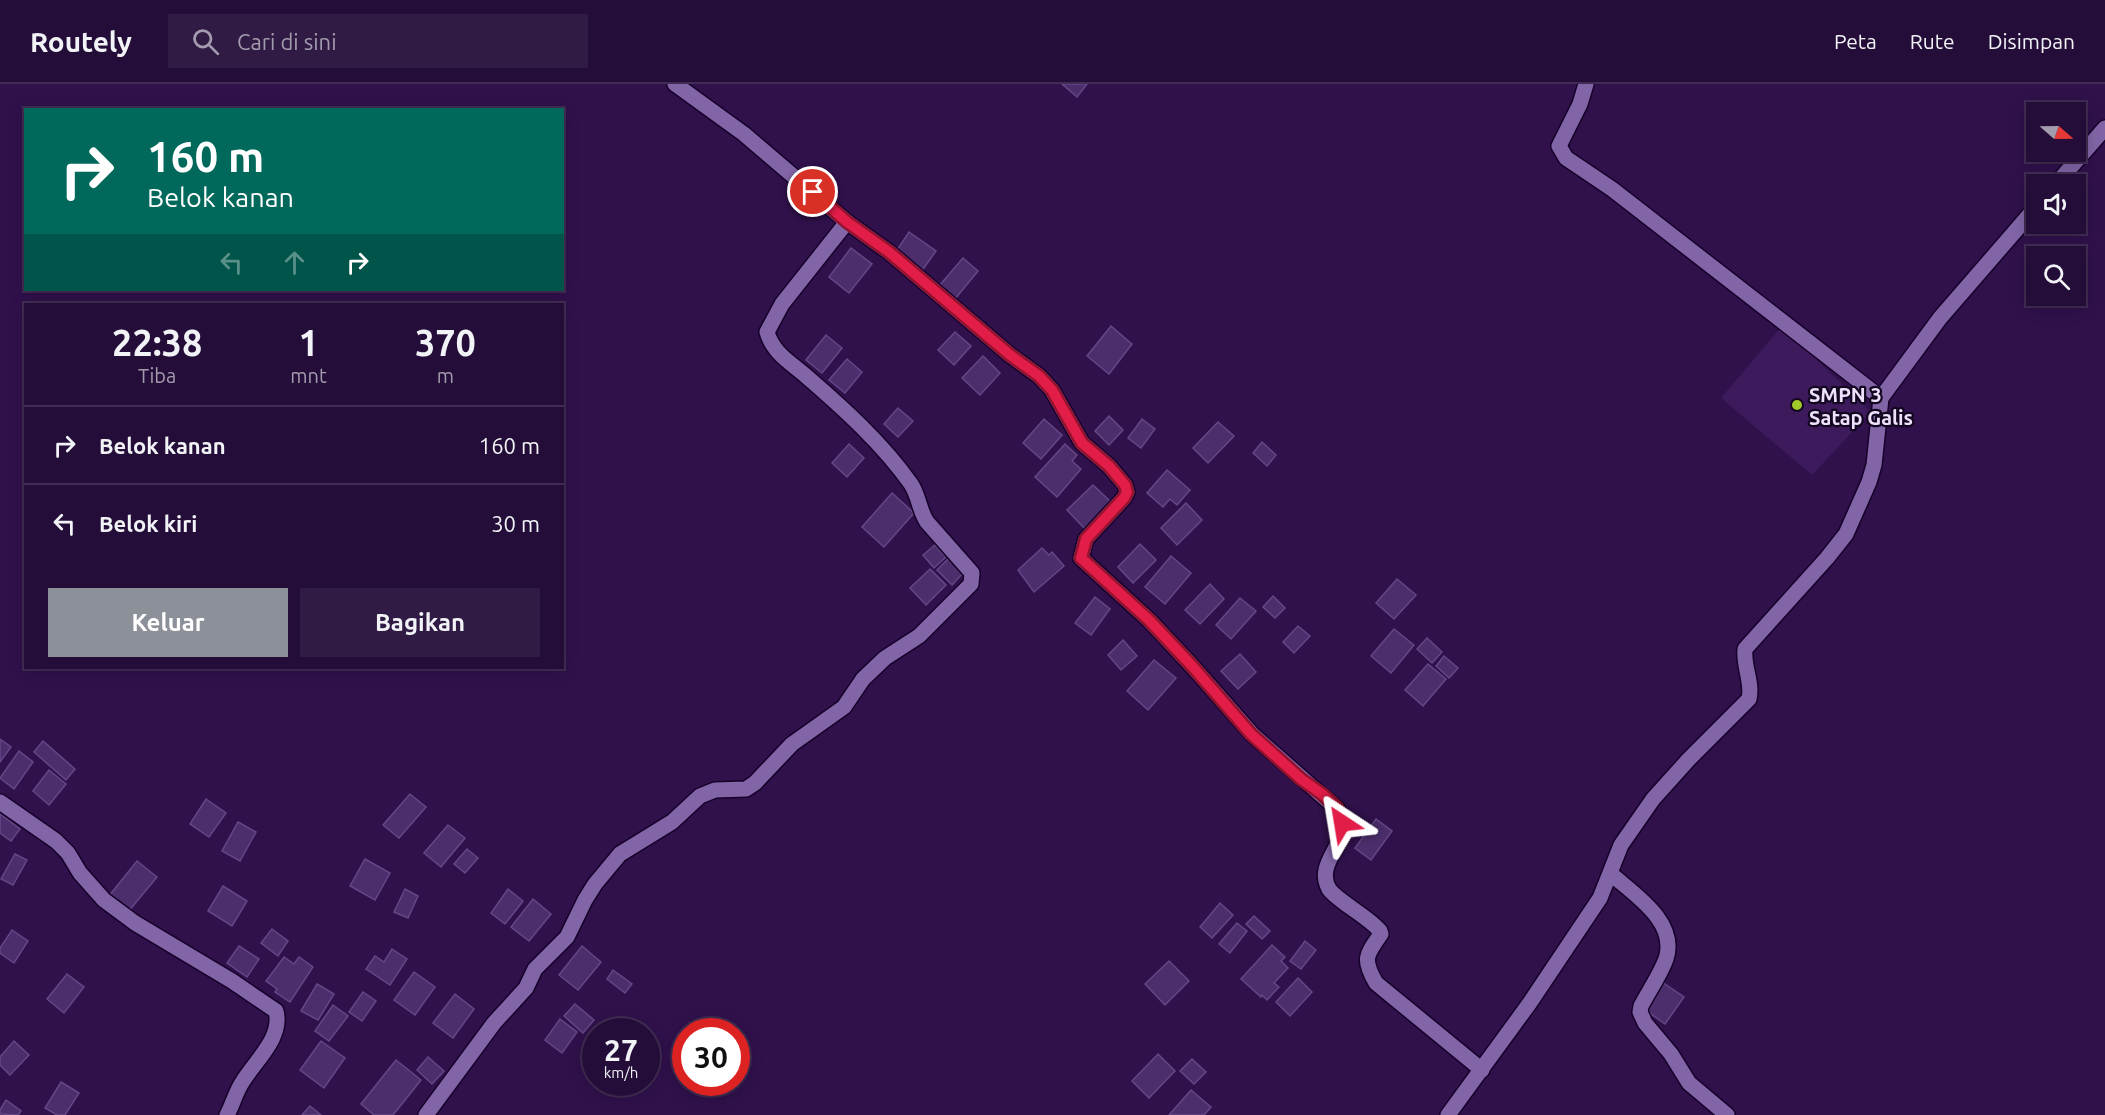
<!DOCTYPE html>
<html lang="id">
<head>
<meta charset="utf-8">
<style>
	body { margin:0; font-family:Ubuntu,sans-serif; background:#301b44; color:#f1f3f6; height:100vh; display:flex; flex-direction:column; font-size:22px; white-space:nowrap }
	* { box-sizing:border-box; margin:0 }
	p { font-size:20px; color:#a39cae }
	.icon { flex:none; width:33px; height:33px; fill:none; stroke:currentColor; stroke-width:2; stroke-linecap:round; stroke-linejoin:round }
	.map { position:relative; flex:1; overflow:hidden }
	.details { position:absolute; left:24px; top:219px; width:540px; height:366px; display:flex; flex-direction:column; background:#240d39; border-radius:0px; box-shadow:0 3px 15px #0003,0 0 0 2px #412d53 }
	.details>* { flex:none }
	.hud { position:absolute; left:24px; top:24px; width:540px; height:183px; border-radius:0px; box-shadow:0 3px 15px #0003,0 0 0 2px #412d53; background:#00695c; color:#fff; overflow:hidden }
	.needle { width:39px; rotate:110deg }
	.fabs { position:absolute; left:2026px; top:18px; display:grid; gap:12px }
	.fabs a { display:grid; place-items:center; width:60px; height:60px; border-radius:0px; background:#240d39; box-shadow:0 3px 15px #0003,0 0 0 2px #412d53; font-size:30px }
	.speed { position:absolute; left:582px; top:934px; display:flex; gap:12px; font-size:30px; font-weight:700; text-align:center }
	.speed>* { display:grid; place-content:center; width:78px; height:78px; border-radius:50%; background:#240d39; box-shadow:0 3px 15px #0003,0 0 0 2px #412d53; line-height:1 }
	.speed small { font-size:15px; font-weight:400 }
	.speed .limit { border:9px solid #d22; background:#fff; color:#111 }
	.pin { position:absolute; display:grid; place-items:center; width:51px; height:51px; color:#fff; margin:-26px; border:3px solid #fff; border-radius:50%; box-shadow:0 2px 6px #0007 }
	.me { position:absolute; width:66px; margin:-33px; rotate:327deg; stroke-linejoin:round; filter:drop-shadow(0 0 4px #0008) }
	.turn { display:flex; align-items:center; gap:21px; height:126px; padding:0 24px; font-size:27px }
	.turn .icon { width:78px; height:78px; stroke-width:2.5 }
	.turn b { display:block; font-size:42px; line-height:51px }
	.lanes { display:flex; align-items:center; height:57px; padding:0 24px; background:#0003; justify-content:center; gap:30px; direction:ltr }
	.lanes .off { opacity:.35 }
	.eta { display:flex; justify-content:space-evenly; align-items:center; height:102px; text-align:center }
	.eta b { font-size:36px; font-weight:600; line-height:42px }
	.primary-button { display:flex; gap:12px; margin-top:auto; padding:12px 24px }
	.primary-button a { flex:1; height:69px; border-radius:0px; background:#8c9099; color:#fff; font-size:24px; font-weight:600; line-height:69px; text-align:center }
	.primary-button a+a { background:#301b44; color:#f1f3f6 }
	ul { padding:0; list-style:none }
	li { display:flex; align-items:center; gap:18px; height:78px; padding:0 24px; border-top:2px solid #412d53 }
	li div { flex:1 }
	li b { display:block; font-size:22px }
	li em { font-style:normal }
	header { display:flex; align-items:center; gap:36px; box-sizing:border-box; height:84px; padding:0 30px; background:#240d39; border-bottom:2px solid #412d53 }
	header strong { font-size:28px }
	nav { display:flex; gap:33px; margin-inline-start:auto; font-size:21px }
	.search { width:420px; height:54px; background:#301b44; display:flex; align-items:center; gap:15px; box-sizing:border-box; padding:0 21px; border-radius:0px; color:#a39cae; font-size:22px }
	.map>svg:first-child { display:block }
</style>
</head>
<body>
<header>
<strong>Routely</strong>
<div class="search"><svg class="icon" aria-label="search" viewBox="0 0 24 24"><circle cx="10" cy="10" r="6"/><path d="M15 15l6 6"/></svg>Cari di sini</div>
<nav><a>Peta</a><a>Rute</a><a>Disimpan</a></nav>
</header>
<div class="map">
<svg width="2105" height="1031" viewBox="0 0 2105 1031">
	<rect width="100%" height="100%" fill="#30114c"/>
	<polygon fill="#3c1a5b" points="1782,242 1871,328 1812,391 1721,314"/>
	<g fill="#4b2e6b" stroke="#644786" stroke-width="1.5">
		<polygon points="1062,0 1087,0 1077,13"/>
		<polygon points="909,148 936,167 921,188 895,169"/>
		<polygon points="851,164 872,180 849,209 829,193"/>
		<polygon points="963,174 978,187 955,215 939,202"/>
		<polygon points="1111,242 1132,260 1109,290 1087,272"/>
		<polygon points="955,248 971,262 954,281 938,266"/>
		<polygon points="826,251 842,264 822,289 806,276"/>
		<polygon points="983,272 1000,289 980,311 962,294"/>
		<polygon points="847,275 862,288 845,309 829,296"/>
		<polygon points="898,324 913,337 898,353 884,340"/>
		<polygon points="1109,332 1123,346 1109,361 1095,347"/>
		<polygon points="1044,335 1062,351 1041,375 1023,359"/>
		<polygon points="1142,335 1155,345 1141,364 1128,354"/>
		<polygon points="1218,338 1234,352 1208,379 1193,364"/>
		<polygon points="1262,358 1276,371 1267,382 1253,369"/>
		<polygon points="849,360 864,374 847,393 832,379"/>
		<polygon points="1065,360 1077,371 1072,377 1081,385 1057,413 1035,393"/>
		<polygon points="1167,386 1190,406 1177,421 1170,415 1163,423 1147,409"/>
		<polygon points="1093,401 1112,419 1085,445 1067,426"/>
		<polygon points="892,409 914,429 884,463 862,443"/>
		<polygon points="1186,419 1202,436 1177,461 1161,444"/>
		<polygon points="1140,460 1156,476 1133,499 1118,483"/>
		<polygon points="935,461 946,473 934,484 923,471"/>
		<polygon points="1042,464 1049,471 1052,468 1064,482 1034,508 1018,486"/>
		<polygon points="1171,472 1191,489 1165,520 1145,503"/>
		<polygon points="949,474 963,489 952,501 937,486"/>
		<polygon points="930,485 946,501 926,521 910,504"/>
		<polygon points="1397,495 1416,511 1394,535 1376,519"/>
		<polygon points="1210,500 1224,515 1200,540 1185,526"/>
		<polygon points="1273,512 1285,524 1275,534 1263,523"/>
		<polygon points="1095,513 1110,525 1091,551 1075,539"/>
		<polygon points="1240,514 1256,527 1231,555 1216,541"/>
		<polygon points="1298,542 1310,552 1294,569 1283,558"/>
		<polygon points="1394,545 1414,561 1391,589 1371,572"/>
		<polygon points="1427,554 1442,568 1432,579 1417,565"/>
		<polygon points="1123,556 1137,572 1121,586 1108,571"/>
		<polygon points="1240,570 1256,588 1238,605 1221,587"/>
		<polygon points="1444,572 1458,584 1449,594 1436,582"/>
		<polygon points="1154,576 1176,594 1148,626 1127,607"/>
		<polygon points="1428,580 1446,595 1423,622 1405,606"/>
		<polygon points="0,655 11,663 0,678"/>
		<polygon points="43,657 75,685 66,696 34,668"/>
		<polygon points="19,667 33,678 14,705 0,694"/>
		<polygon points="49,686 66,700 49,721 33,707"/>
		<polygon points="410,710 426,723 399,754 383,741"/>
		<polygon points="206,715 226,729 209,753 190,740"/>
		<polygon points="0,730 20,745 11,757 0,749"/>
		<polygon points="1376,735 1392,747 1371,776 1355,764"/>
		<polygon points="238,738 256,748 240,777 222,767"/>
		<polygon points="448,741 465,754 441,783 424,769"/>
		<polygon points="467,765 478,774 465,789 454,780"/>
		<polygon points="15,770 27,776 13,801 1,795"/>
		<polygon points="365,775 390,789 375,816 350,802"/>
		<polygon points="137,777 157,793 128,828 109,812"/>
		<polygon points="223,802 247,817 232,842 208,827"/>
		<polygon points="405,805 418,812 408,834 394,828"/>
		<polygon points="508,805 523,817 505,840 491,829"/>
		<polygon points="533,815 551,830 529,857 511,843"/>
		<polygon points="1220,819 1233,831 1212,854 1200,843"/>
		<polygon points="1254,832 1270,847 1262,855 1246,840"/>
		<polygon points="1237,839 1247,847 1230,869 1219,860"/>
		<polygon points="272,845 288,857 278,872 261,859"/>
		<polygon points="12,846 28,857 14,879 0,869 0,864"/>
		<polygon points="1305,857 1316,866 1301,885 1290,877"/>
		<polygon points="1272,861 1285,873 1281,877 1288,884 1274,899 1279,903 1267,916 1262,911 1261,913 1241,895"/>
		<polygon points="239,862 259,875 247,893 227,879"/>
		<polygon points="582,862 601,878 578,906 559,891"/>
		<polygon points="392,865 407,875 390,901 366,885 375,872 384,878"/>
		<polygon points="284,873 294,880 299,873 313,883 290,918 275,908 277,905 266,897"/>
		<polygon points="1169,877 1189,897 1165,921 1145,900"/>
		<polygon points="613,886 632,900 625,909 607,895"/>
		<polygon points="414,888 435,903 415,931 394,916"/>
		<polygon points="67,890 84,903 64,929 47,915"/>
		<polygon points="1298,894 1312,908 1290,932 1276,918"/>
		<polygon points="1662,898 1684,913 1665,940 1644,925"/>
		<polygon points="317,900 334,910 318,936 301,927"/>
		<polygon points="363,908 376,917 362,937 349,928"/>
		<polygon points="455,910 474,925 453,954 433,939"/>
		<polygon points="575,920 594,936 583,949 564,932"/>
		<polygon points="333,921 348,932 329,957 315,947"/>
		<polygon points="560,935 577,948 562,969 545,956"/>
		<polygon points="14,957 29,971 10,991 0,981 0,973"/>
		<polygon points="321,957 345,974 324,1004 300,986"/>
		<polygon points="1158,970 1175,987 1149,1014 1132,997"/>
		<polygon points="428,973 444,987 432,1000 417,986"/>
		<polygon points="1192,975 1206,988 1194,1000 1180,987"/>
		<polygon points="396,976 421,996 393,1031 374,1031 361,1020"/>
		<polygon points="61,998 79,1009 65,1031 57,1031 45,1024"/>
		<polygon points="1191,1006 1211,1023 1204,1031 1169,1031"/>
		<polygon points="6,1016 21,1027 18,1031 0,1030 0,1026"/>
		<polygon points="310,1022 321,1031 302,1031"/>
	</g>
	<g fill="none" stroke-linecap="round" stroke-linejoin="round">
		<g stroke="#16012a" stroke-width="18">
			<g id="street">
				<path d="M675,0L744,50L847,138L889,168L1010,271L1039,292L1052,306L1082,359L1109,382L1125,401L1127,408L1124,414L1086,455L1081,474L1149,536L1193,583L1252,650L1337,725C1339,729 1341,734 1342,738C1346,762 1315,780 1329,805C1337,817 1369,833 1380,847L1381,850C1366,871 1362,875 1376,899L1482,986"/>
				<polyline points="1586,0 1580,20 1559,62 1566,74 1612,105 1881,314"/>
				<polyline points="2056,100 2105,44"/>
				<path d="M0,718L56,757L68,769L80,789L104,816L135,839L232,897L276,927C283,953 256,976 243,997C236,1007 233,1020 227,1031"/>
				<path d="M1611,790C1635,811 1678,838 1666,875C1660,891 1649,907 1641,922L1640,928L1645,939L1671,970L1689,999L1727,1031"/>
				<path d="M426,1031L494,939L526,904L535,885L567,853L585,816L595,800L620,770L672,738L700,712L715,706L746,705L755,699L792,660L844,623L863,595L885,574L919,552L971,500L972,489L927,438C919,426 919,412 911,400C882,359 843,324 806,292C790,278 773,269 767,248L782,220L847,138"/>
				<path d="M1448,1031L1529,920L1600,814L1621,761L1653,715L1689,675L1749,615C1753,599 1743,582 1745,565L1827,474L1846,450L1869,398L1874,381L1881,314L1940,234L2037,122"/>
			</g>
		</g>
		<use href="#street" stroke="#8265a7" stroke-width="15"/>
	</g>
	<g fill="none" stroke-linecap="round" stroke-linejoin="round">
		<g stroke="#92132f" stroke-width="15">
			<polyline id="route" points="813,108 847,138 889,168 1010,271 1039,292 1052,306 1082,359 1109,382 1125,401 1127,408 1124,414 1086,455 1081,474 1149,536 1193,583 1251,650 1301,695 1322,710 1337,724 1342,739"/>
		</g>
		<use href="#route" stroke="#e11d48" stroke-width="10"/>
	</g>
	<circle fill="#a1c92a" stroke="#130720" stroke-width="2" cx="1797" cy="321" r="6"/>
	<g text-anchor="middle" dominant-baseline="central" stroke-width="4.5" stroke-linejoin="round" paint-order="stroke">
		<g font-size="20" font-weight="bold" fill="#ede1fe" stroke="#130720" text-anchor="start">
			<text x="1809" y="310">SMPN 3<tspan x="1809" dy="23">Satap Galis</tspan></text>
		</g>
	</g>
</svg>
<div class="fabs">
<a><svg class="needle" viewBox="-14 -14 28 28"><path d="M0-13l5 13h-10z" fill="#e53935"/><path d="M0 13l5-13h-10z" fill="#a39cae"/></svg></a>
<a><svg class="icon" aria-label="sound" viewBox="0 0 24 24"><path d="M4 9h4l5-4v14l-5-4H4zM17 9q2 3 0 6"/></svg></a>
<a><svg class="icon" aria-label="search" viewBox="0 0 24 24"><circle cx="10" cy="10" r="6"/><path d="M15 15l6 6"/></svg></a>
</div>
<div class="speed"><div>27<small>km/h</small></div><div class="limit">30</div></div>
<div class="pin" style="left:813px;top:108px;background:#d93025"><svg class="icon" aria-label="arrive" viewBox="0 0 24 24"><path d="M6 21V4h12l-3 4 3 4H6"/></svg></div>
<svg class="me" style="left:1342px;top:739px" viewBox="-20 -20 40 40"><path d="M0-17L14 15 0 8-14 15z" fill="#e11d48" stroke="#fff" stroke-width="4"/></svg>
<div class="hud">
<div class="turn"><svg class="icon" aria-label="right" viewBox="0 0 24 24"><path d="M7 20v-9h11M14 6l5 5-5 5"/></svg><div><b>160 m</b>Belok kanan</div></div>
<div class="lanes"><svg class="icon off" aria-label="left" viewBox="0 0 24 24"><path d="M17 20v-9H6M10 6l-5 5 5 5"/></svg><svg class="icon off" aria-label="ahead" viewBox="0 0 24 24"><path d="M12 20V5M6 11l6-6 6 6"/></svg><svg class="icon" aria-label="right" viewBox="0 0 24 24"><path d="M7 20v-9h11M14 6l5 5-5 5"/></svg></div>
</div>
<section class="details">
<div class="eta">
<div><b>22:38</b><p>Tiba</p></div>
<div><b>1</b><p>mnt</p></div>
<div><b>370</b><p>m</p></div>
</div>
<ul>
<li><svg class="icon" aria-label="right" viewBox="0 0 24 24"><path d="M7 20v-9h11M14 6l5 5-5 5"/></svg><div><b>Belok kanan</b></div><em>160 m</em></li>
<li><svg class="icon" aria-label="left" viewBox="0 0 24 24"><path d="M17 20v-9H6M10 6l-5 5 5 5"/></svg><div><b>Belok kiri</b></div><em>30 m</em></li>
</ul>
<div class="primary-button"><a>Keluar</a><a>Bagikan</a></div>
</section>
</div>
</body>
</html>
